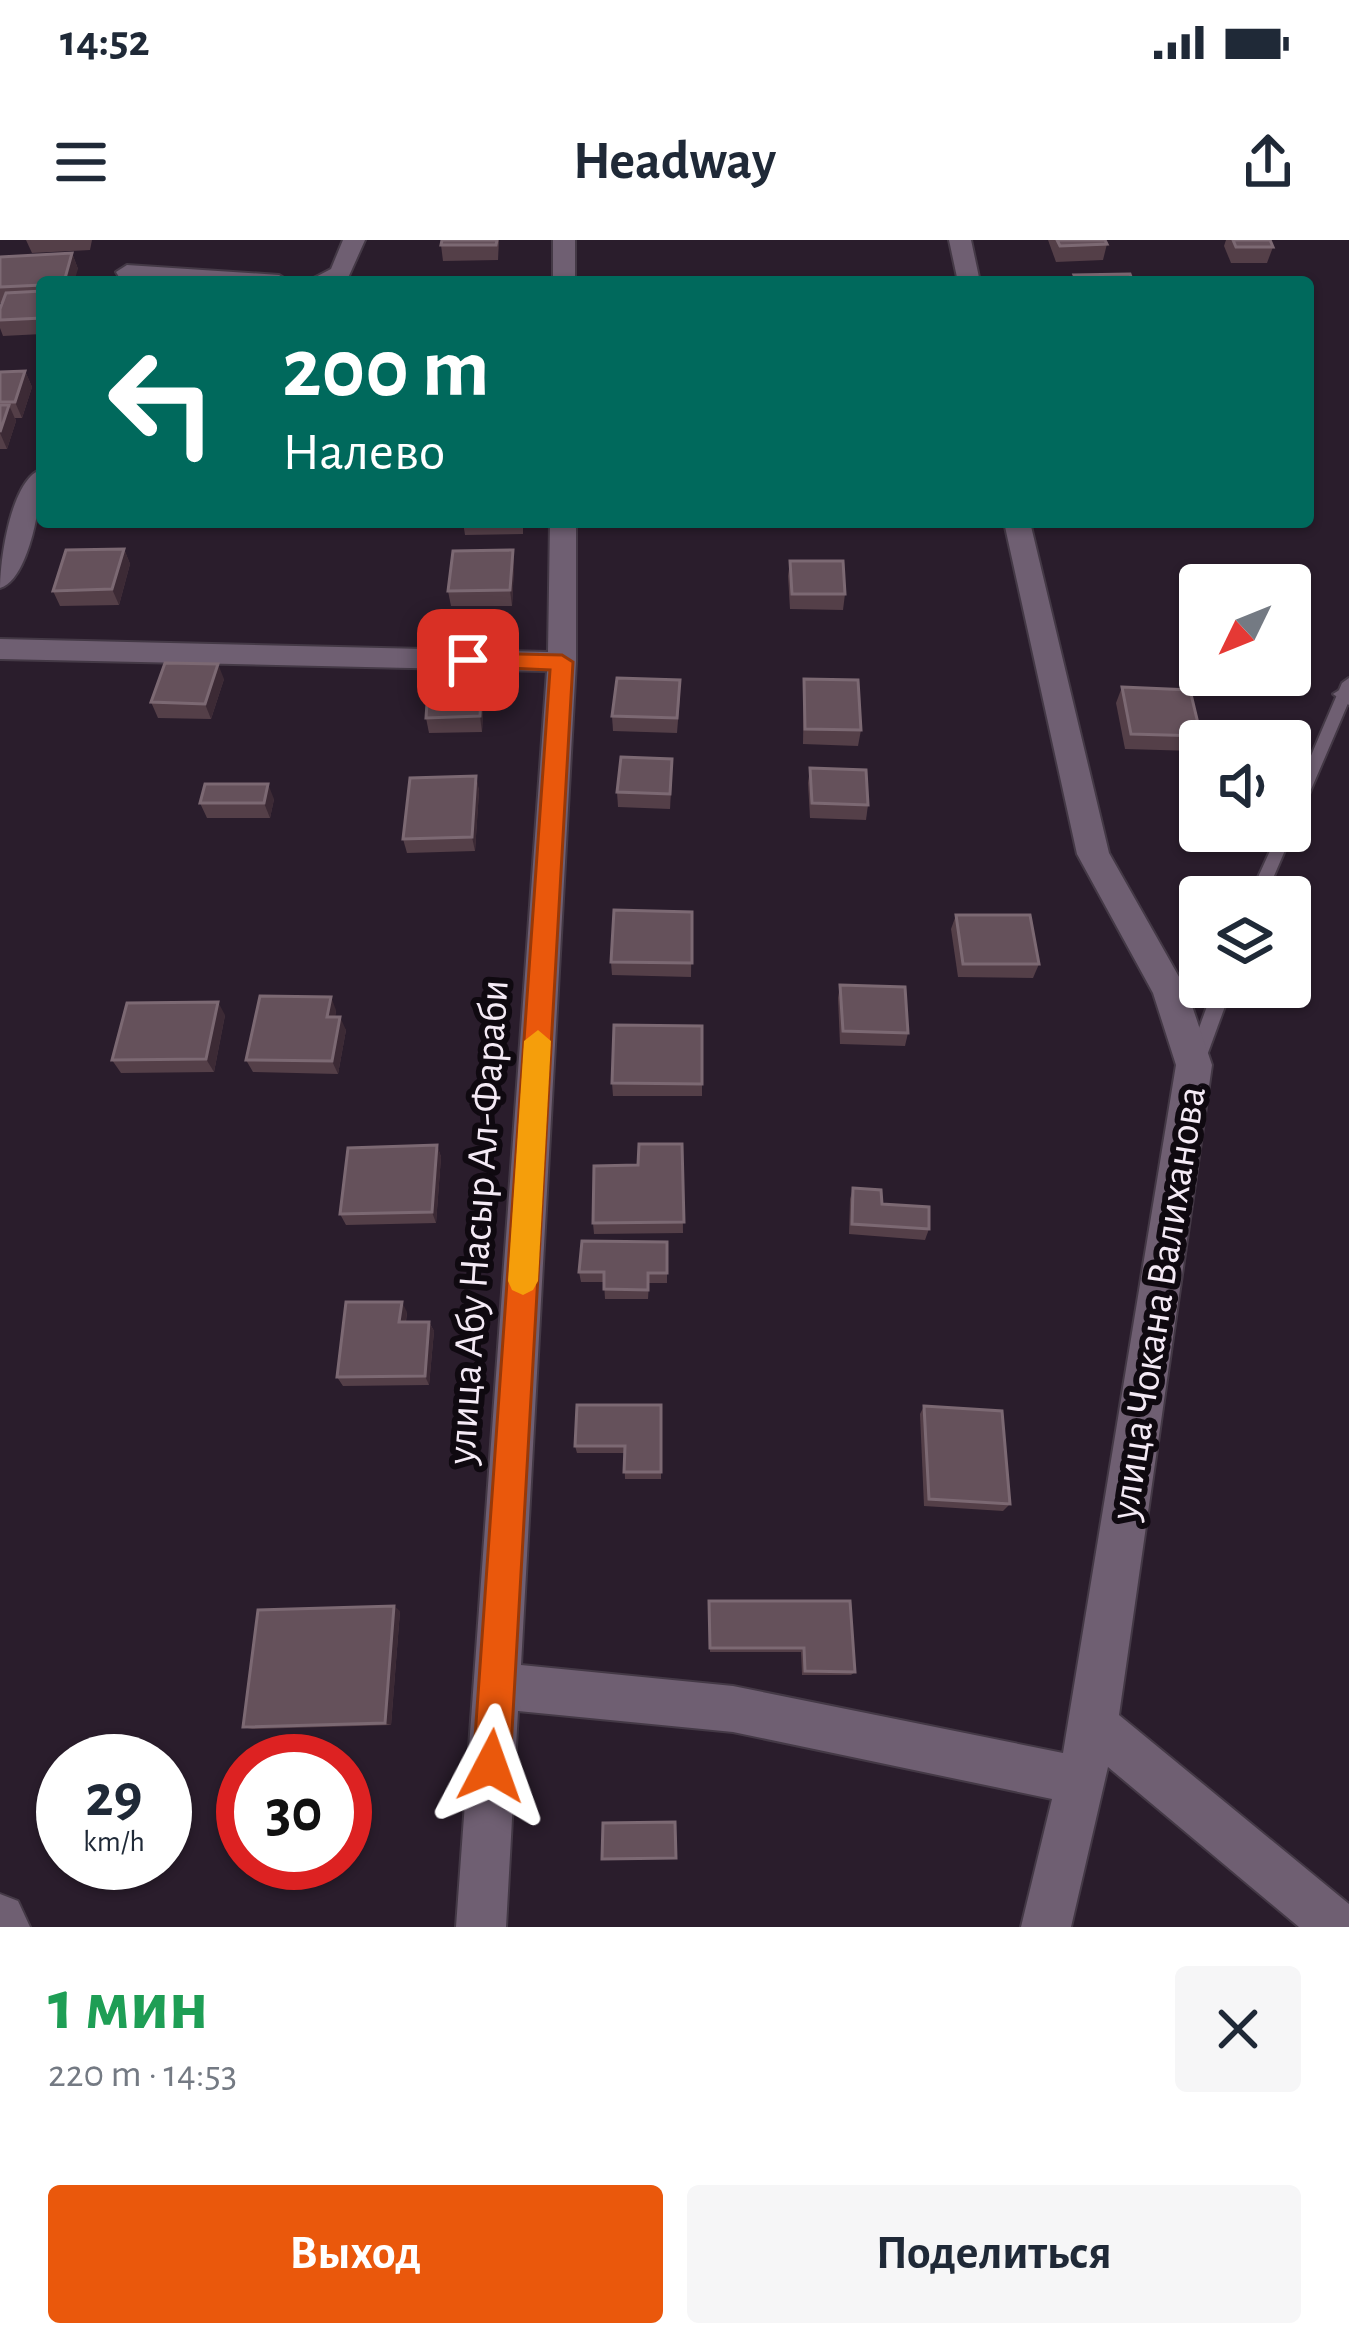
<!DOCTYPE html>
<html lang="ru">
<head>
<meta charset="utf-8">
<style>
	body { margin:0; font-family:"Alegreya Sans",sans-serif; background:#f6f6f7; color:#1f2937; height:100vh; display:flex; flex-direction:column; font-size:45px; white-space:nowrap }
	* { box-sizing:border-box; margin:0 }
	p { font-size:39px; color:#747a83 }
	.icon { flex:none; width:66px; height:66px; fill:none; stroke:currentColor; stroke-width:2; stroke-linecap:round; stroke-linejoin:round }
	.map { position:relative; height:1687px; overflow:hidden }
	.panel { display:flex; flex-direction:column; background:#fff; flex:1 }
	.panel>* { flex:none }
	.guide { position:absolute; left:36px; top:36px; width:1278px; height:252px; border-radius:12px; box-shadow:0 3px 9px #0004; background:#00695c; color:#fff; overflow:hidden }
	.needle { width:78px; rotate:227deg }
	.controls { position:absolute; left:1179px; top:324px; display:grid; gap:24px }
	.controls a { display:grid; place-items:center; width:132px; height:132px; border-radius:12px; background:#fff; box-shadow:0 3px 9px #0004; font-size:60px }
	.speed { position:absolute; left:36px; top:1494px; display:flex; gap:24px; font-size:60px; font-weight:700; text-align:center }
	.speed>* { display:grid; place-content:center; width:156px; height:156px; border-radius:50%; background:#fff; box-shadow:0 3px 9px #0004; line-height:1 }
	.speed small { font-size:30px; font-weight:400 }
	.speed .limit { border:18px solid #d22; background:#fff; color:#111 }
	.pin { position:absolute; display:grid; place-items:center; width:102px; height:102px; color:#fff; margin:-51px; border-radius:24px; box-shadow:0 6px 18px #0006 }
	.me { position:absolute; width:132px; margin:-66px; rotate:4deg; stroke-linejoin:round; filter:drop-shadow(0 0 9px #0008) }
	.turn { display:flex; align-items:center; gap:42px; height:252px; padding:0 48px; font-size:54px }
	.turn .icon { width:156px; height:156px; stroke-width:2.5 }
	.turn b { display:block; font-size:84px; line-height:102px }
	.round { display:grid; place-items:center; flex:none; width:126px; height:126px; border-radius:12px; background:#f6f6f7 }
	.head { display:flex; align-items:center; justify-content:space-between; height:204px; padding:0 48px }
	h1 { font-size:72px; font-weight:700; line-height:90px; color:#1e9e55 }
	.button { display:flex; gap:24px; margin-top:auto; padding:24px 48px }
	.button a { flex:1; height:138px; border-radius:12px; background:#ea580c; color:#fff; font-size:48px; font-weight:700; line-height:138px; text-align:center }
	.button a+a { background:#f6f6f7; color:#1f2937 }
	.status { display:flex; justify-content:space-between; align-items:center; height:84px; padding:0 60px; background:#fff; direction:ltr }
	.status svg { height:33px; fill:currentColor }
	header { display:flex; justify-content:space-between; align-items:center; height:156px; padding:0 48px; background:#fff; font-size:54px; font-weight:700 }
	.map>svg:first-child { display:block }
</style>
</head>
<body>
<div class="status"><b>14:52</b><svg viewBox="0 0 49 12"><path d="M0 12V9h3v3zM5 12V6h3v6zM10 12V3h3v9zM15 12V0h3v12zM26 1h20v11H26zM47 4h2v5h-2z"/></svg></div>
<header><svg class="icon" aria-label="menu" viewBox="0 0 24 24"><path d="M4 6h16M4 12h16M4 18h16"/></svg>Headway<svg class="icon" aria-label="share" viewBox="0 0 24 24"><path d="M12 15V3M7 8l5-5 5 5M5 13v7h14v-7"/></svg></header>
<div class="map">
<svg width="1349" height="1687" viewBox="0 0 1349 1687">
	<rect width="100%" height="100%" fill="#2a1d2c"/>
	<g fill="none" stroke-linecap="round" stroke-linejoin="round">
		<g stroke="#443946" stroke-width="4">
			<g id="service">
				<polygon points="1349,438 1349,461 1265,657 1249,657 1279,591 1290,591 1290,565 1342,443"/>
				<polygon points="1214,747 1232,747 1205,821 1202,826 1190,826 1187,821"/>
			</g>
		</g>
		<g stroke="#443946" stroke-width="4">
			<g id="minor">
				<polygon points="343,0 365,0 348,38 306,42 331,29"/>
				<rect x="553" y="0" width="22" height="42"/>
				<polygon points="949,0 971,0 980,42 958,42"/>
				<polygon points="127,25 279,35 290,42 119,37 116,32"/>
				<path d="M42,229C42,257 30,339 0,348C0,319 11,239 42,229Z"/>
				<polygon points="550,282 576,282 576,422 521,1425 733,1446 1063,1513 1176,825 1153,753 1077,614 1004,282 1030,282 1109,613 1187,751 1212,825 1119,1475 1349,1664 1349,1687 1299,1687 1108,1527 1071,1687 1021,1687 1052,1559 733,1492 518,1471 506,1687 456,1687 547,431 0,419 0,399 548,412"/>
				<polygon points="1349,444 1349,465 1333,454"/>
				<polygon points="0,1654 18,1661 30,1687 0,1687"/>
			</g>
		</g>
		<use href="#service" fill="#6f5f72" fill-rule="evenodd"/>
		<use href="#minor" fill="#6f5f72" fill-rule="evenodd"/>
	</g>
	<g fill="#543f48">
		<polygon points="26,0 92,0 90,10 32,13"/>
		<polygon points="499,0 498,20 443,21 441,5"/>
		<polygon points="1048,0 1105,0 1107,4 1103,20 1056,22"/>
		<polygon points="1226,0 1270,0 1273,7 1267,23 1231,23 1224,6"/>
		<polygon points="72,13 78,29 42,42 42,94 3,96 0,88 0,69 2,63 0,63 0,17"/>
		<polygon points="25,131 32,147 22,178 15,178 16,181 7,209 0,209 0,132"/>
		<polygon points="463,282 523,282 523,294 465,295"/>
		<polygon points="124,309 130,324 119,365 60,366 53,351"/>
		<polygon points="513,310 514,326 512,366 451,366 448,351"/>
		<polygon points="790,321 845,354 843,370 790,369 788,336"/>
		<polygon points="224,439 211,479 158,478 151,462"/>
		<polygon points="804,439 861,490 858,506 803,504"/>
		<polygon points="1122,447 1201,496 1194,511 1125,509 1116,463"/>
		<polygon points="484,448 482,492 429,493 426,478"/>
		<polygon points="680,456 677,493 613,491 612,476"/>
		<polygon points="810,528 868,565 866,580 810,578 808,543"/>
		<polygon points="672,534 670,569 618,567 617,552"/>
		<polygon points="476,536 479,551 475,611 407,613 403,599"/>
		<polygon points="274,559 270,578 207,578 200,563"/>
		<polygon points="692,672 691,737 612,735 611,722"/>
		<polygon points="956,675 1039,724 1033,738 958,737 951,689"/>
		<polygon points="840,745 908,793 905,806 840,804 838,758"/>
		<polygon points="336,770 335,777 346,790 338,834 253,832 246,820"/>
		<polygon points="225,775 214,832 121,833 112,820"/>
		<polygon points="702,786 702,856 613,856 612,843"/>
		<polygon points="682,904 683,993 594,994 593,983 638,925"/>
		<polygon points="437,905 441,917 436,983 346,985 340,974"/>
		<polygon points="853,948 929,989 925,1000 849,994 850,959"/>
		<polygon points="667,1002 667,1043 649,1043 648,1059 605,1059 604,1042 581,1042 579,1032"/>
		<polygon points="407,1072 406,1082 429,1082 434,1091 429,1145 343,1146 337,1137"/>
		<polygon points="661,1165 661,1239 625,1239 624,1213 577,1213 575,1206"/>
		<polygon points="924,1166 1010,1264 1003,1271 924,1266 920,1174"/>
		<polygon points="709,1366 855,1432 851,1435 802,1435 801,1412 710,1412"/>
		<polygon points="400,1371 391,1485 252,1489 243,1487"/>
	</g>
	<g fill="#3c2a35">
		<polygon points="72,13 78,29 74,42 64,42"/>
		<polygon points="25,131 32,147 22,178 15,162"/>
		<polygon points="9,165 16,181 7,209 0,193"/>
		<polygon points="124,309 130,324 119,365 112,349"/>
		<polygon points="513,310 514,326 512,366 510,350"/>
		<polygon points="218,424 224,439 211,479 205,464"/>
		<polygon points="482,433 484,448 482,492 480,476"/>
		<polygon points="476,536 479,551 475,611 472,597"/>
		<polygon points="268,544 274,559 270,578 264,563"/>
		<polygon points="331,757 336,770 333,790 327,777"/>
		<polygon points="218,762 225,775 214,832 206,819"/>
		<polygon points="340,777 346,790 338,834 332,821"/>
		<polygon points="437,905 441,917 436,983 432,972"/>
		<polygon points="402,1062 407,1072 404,1091 399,1082"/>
		<polygon points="429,1082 434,1091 429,1145 425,1136"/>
		<polygon points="394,1366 400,1371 391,1485 385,1483"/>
	</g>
	<g fill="#65515b" stroke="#7c6973" stroke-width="3">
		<polygon points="442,0 497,0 496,5 441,5"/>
		<polygon points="1057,0 1105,0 1107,4 1060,6"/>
		<polygon points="1233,0 1270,0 1273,7 1236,7"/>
		<polygon points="72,13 64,42 42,42 42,45 0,47 0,17"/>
		<polygon points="1130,34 1133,42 1077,42 1074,35"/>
		<polygon points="42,51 42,78 0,80 0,69 6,53"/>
		<polygon points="25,131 15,162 0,162 0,132"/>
		<polygon points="0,165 9,165 0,192"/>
		<polygon points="124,309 112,349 53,351 66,310"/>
		<polygon points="513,310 510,350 448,351 453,311"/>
		<polygon points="790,321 843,321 845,354 792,354"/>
		<polygon points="165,423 218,424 205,464 151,462"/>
		<polygon points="482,433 480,476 426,478 429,434"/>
		<polygon points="617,438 680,440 677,478 612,476"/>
		<polygon points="804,439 858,440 861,490 805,489"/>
		<polygon points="1122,447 1190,450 1201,496 1131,494"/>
		<polygon points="621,517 672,519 670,554 617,552"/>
		<polygon points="810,528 866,530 868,565 812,563"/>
		<polygon points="476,536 472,597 403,599 410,538"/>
		<polygon points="205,544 268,544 264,563 200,563"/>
		<polygon points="614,670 692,672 692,723 611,722"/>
		<polygon points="956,675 1030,675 1039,724 963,724"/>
		<polygon points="840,745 905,747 908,793 843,791"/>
		<polygon points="260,756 331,757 327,777 340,777 332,821 246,820"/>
		<polygon points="218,762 206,819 112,820 127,763"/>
		<polygon points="614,785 702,786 702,844 612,843"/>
		<polygon points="639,904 682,904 684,982 593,983 594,926 638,925"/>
		<polygon points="437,905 432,972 340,974 348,908"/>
		<polygon points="853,948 881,950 882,964 929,967 929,989 852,984"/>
		<polygon points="582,1001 667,1002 667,1033 648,1033 648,1050 604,1049 604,1032 579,1032"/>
		<polygon points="346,1062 402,1062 399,1082 429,1082 425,1136 337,1137"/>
		<polygon points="577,1165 661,1165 661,1232 624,1232 625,1206 575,1206"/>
		<polygon points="924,1166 1002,1171 1010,1264 929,1259"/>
		<polygon points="709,1361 850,1361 855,1432 805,1431 804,1408 710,1408"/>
		<polygon points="394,1366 385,1483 243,1487 258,1370"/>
		<polygon points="675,1582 676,1618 602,1619 603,1583"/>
	</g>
	<polygon fill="#ea580c" stroke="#983908" stroke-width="3" points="468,413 562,415 573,422 510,1526 504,1539 491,1544 479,1539 473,1526 550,430 461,426 457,420"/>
	<polygon fill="#f59e0b" points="538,790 551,801 538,1041 533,1050 523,1055 512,1050 508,1041 524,801"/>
	<g text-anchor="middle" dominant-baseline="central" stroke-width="12" stroke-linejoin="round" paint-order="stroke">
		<g font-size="42" fill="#f4eaf5" stroke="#0f0910">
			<text transform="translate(478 982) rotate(-86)">улица Абу Насыр Ал-Фараби</text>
			<text transform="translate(1158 1063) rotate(-81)">улица Чокана Валиханова</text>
		</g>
	</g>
</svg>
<div class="controls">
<a><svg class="needle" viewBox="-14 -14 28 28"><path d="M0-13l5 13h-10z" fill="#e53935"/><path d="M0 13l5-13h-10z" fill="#747a83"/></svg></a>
<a><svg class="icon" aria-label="sound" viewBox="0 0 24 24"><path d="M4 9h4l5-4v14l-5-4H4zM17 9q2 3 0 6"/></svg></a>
<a><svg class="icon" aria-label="layers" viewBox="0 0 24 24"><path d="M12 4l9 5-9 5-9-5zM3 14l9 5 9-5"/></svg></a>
</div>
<div class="speed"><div>29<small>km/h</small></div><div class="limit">30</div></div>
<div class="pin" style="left:468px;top:420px;background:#d93025"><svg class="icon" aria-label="arrive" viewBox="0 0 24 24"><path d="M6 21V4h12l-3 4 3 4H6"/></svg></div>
<svg class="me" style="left:491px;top:1526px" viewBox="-20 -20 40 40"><path d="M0-17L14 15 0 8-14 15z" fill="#ea580c" stroke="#fff" stroke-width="4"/></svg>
<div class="guide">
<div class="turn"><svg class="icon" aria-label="left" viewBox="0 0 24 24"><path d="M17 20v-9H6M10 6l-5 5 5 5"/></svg><div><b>200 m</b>Налево</div></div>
</div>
</div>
<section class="panel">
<div class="head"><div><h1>1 мин</h1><p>220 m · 14:53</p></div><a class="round"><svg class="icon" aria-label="close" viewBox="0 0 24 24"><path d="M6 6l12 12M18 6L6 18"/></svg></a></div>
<div class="button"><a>Выход</a><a>Поделиться</a></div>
</section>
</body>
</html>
